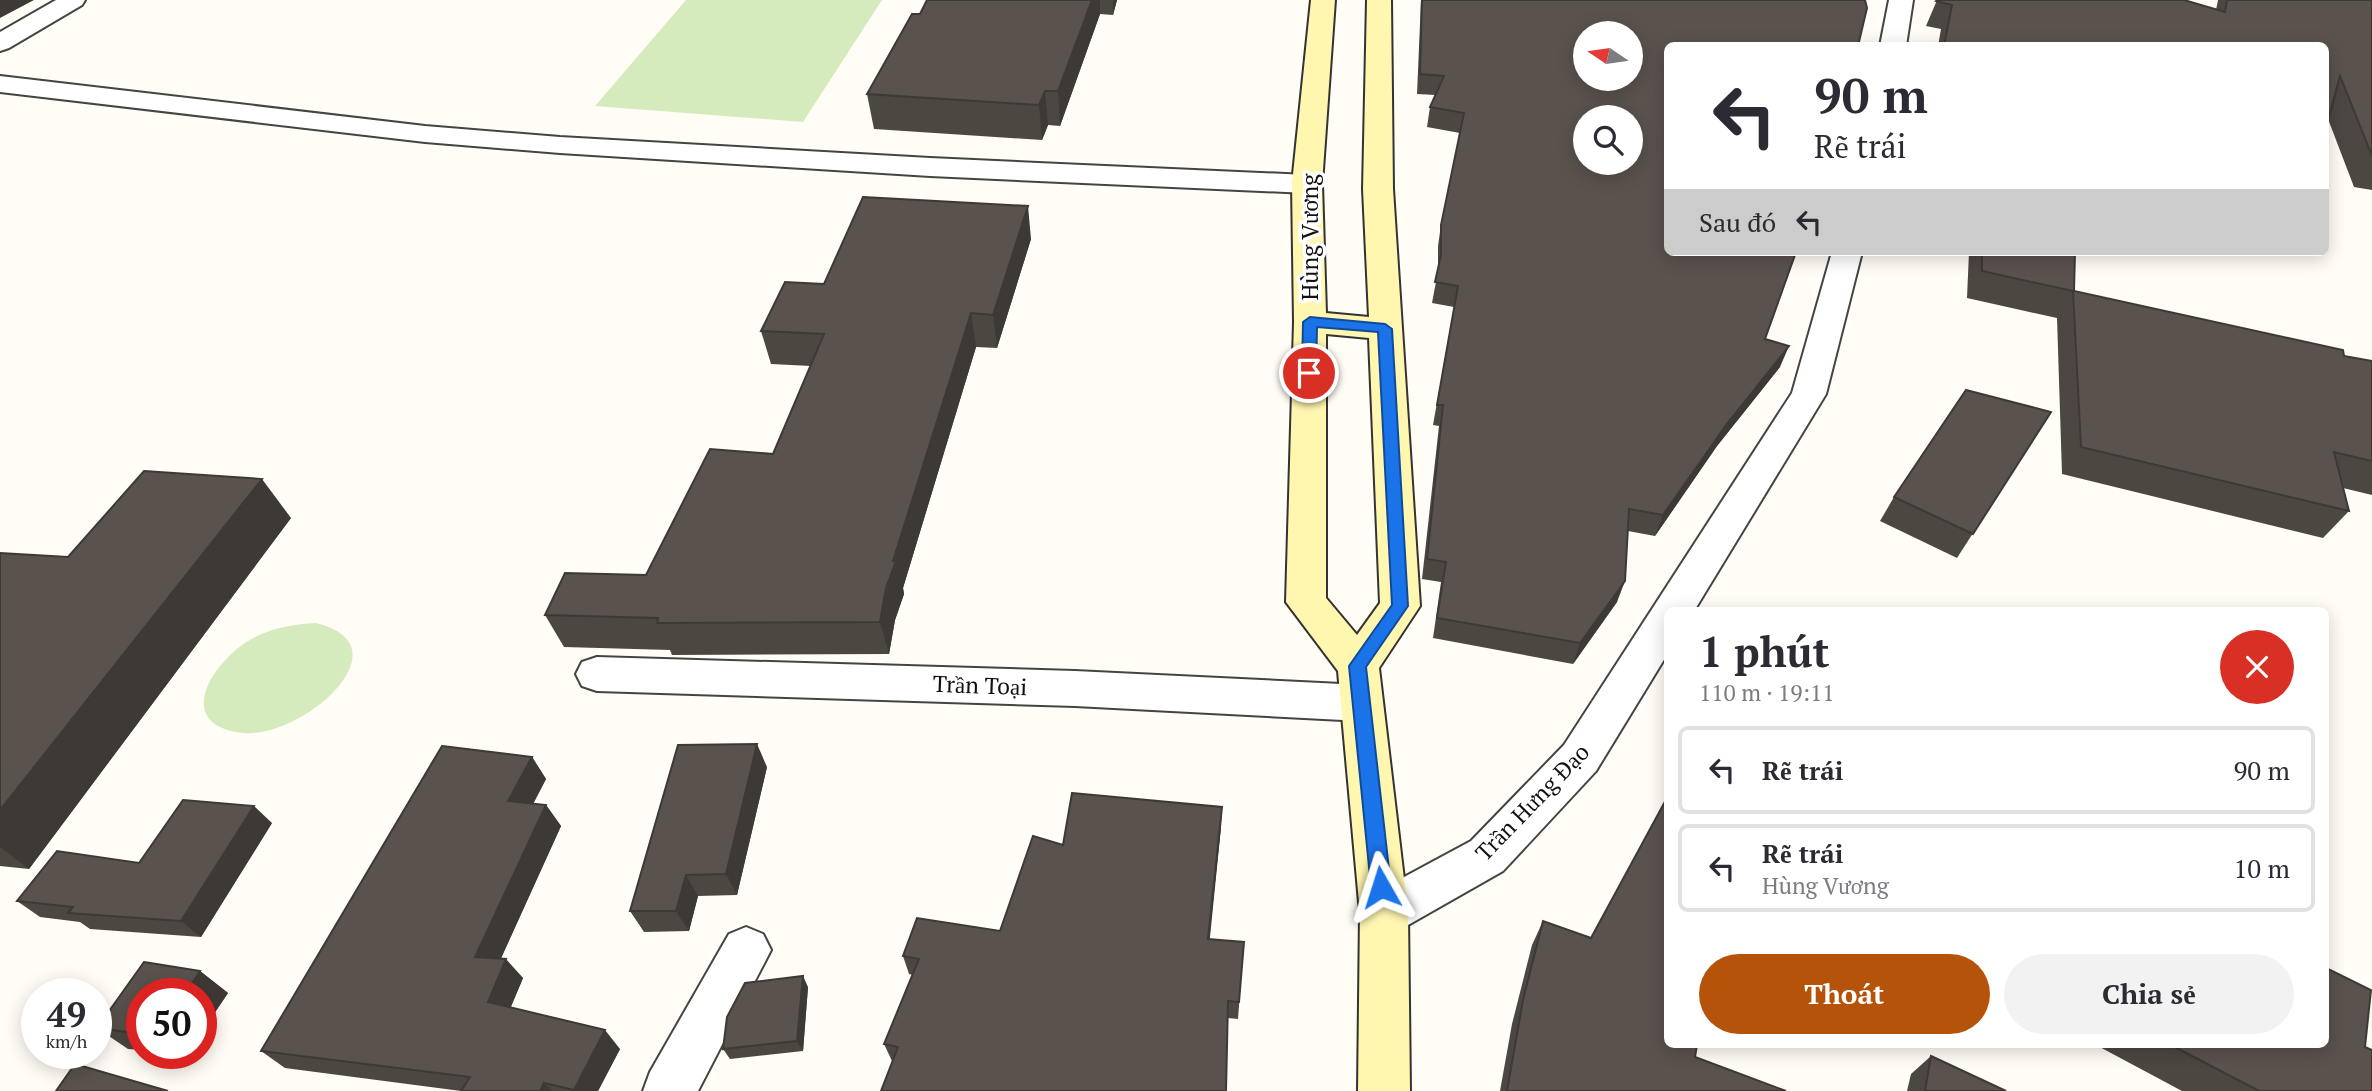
<!DOCTYPE html>
<html lang="vi">
<head>
<meta charset="utf-8">
<style>
	body { margin:0; font-family:"PT Serif",serif; background:#f2f2f3; color:#2b2b33; height:100vh; display:flex; flex-direction:column; font-size:26px; white-space:nowrap }
	* { box-sizing:border-box; margin:0 }
	p { font-size:23px; color:#7c7c81 }
	.icon { flex:none; width:38px; height:38px; fill:none; stroke:currentColor; stroke-width:2; stroke-linecap:round; stroke-linejoin:round }
	.map { position:relative; flex:1; overflow:hidden }
	.side { position:absolute; left:1664px; top:607px; width:665px; height:441px; display:flex; flex-direction:column; background:#fff; border-radius:10px; box-shadow:0 4px 18px #0003 }
	.side>* { flex:none }
	.guide { position:absolute; left:1664px; top:42px; width:665px; height:214px; border-radius:10px; box-shadow:0 4px 18px #0003; background:#fff; color:#2b2b33; overflow:hidden }
	.needle { width:46px; rotate:283deg }
	.buttons { position:absolute; left:1573px; top:21px; display:grid; gap:14px }
	.buttons a { display:grid; place-items:center; width:70px; height:70px; border-radius:50%; background:#fff; box-shadow:0 4px 18px #0003; font-size:35px }
	.speed { position:absolute; left:21px; top:978px; display:flex; gap:14px; font-size:35px; font-weight:700; text-align:center }
	.speed>* { display:grid; place-content:center; width:91px; height:91px; border-radius:50%; background:#fff; box-shadow:0 4px 18px #0003; line-height:1 }
	.speed small { font-size:18px; font-weight:400 }
	.speed .limit { border:10px solid #d22; background:#fff; color:#111 }
	.pin { position:absolute; display:grid; place-items:center; width:60px; height:60px; color:#fff; margin:-30px; border:4px solid #fff; border-radius:50%; box-shadow:0 2px 7px #0007 }
	.me { position:absolute; width:77px; margin:-38px; rotate:354deg; stroke-linejoin:round; filter:drop-shadow(0 0 5px #0008) }
	.turn { display:flex; align-items:center; gap:24px; height:147px; padding:0 35px; font-size:32px }
	.turn .icon { width:91px; height:91px; stroke-width:2.5 }
	.turn b { display:block; font-size:49px; line-height:60px }
	.then { display:flex; align-items:center; height:66px; padding:0 35px; background:#0003; gap:14px; font-size:26px }
	.round { display:grid; place-items:center; flex:none; width:74px; height:74px; border-radius:37px; background:#f2f2f3 }
	.headline { display:flex; align-items:center; justify-content:space-between; height:119px; padding:0 35px }
	h1 { font-size:42px; font-weight:700; line-height:52px }
	.cta { display:flex; gap:14px; margin-top:auto; padding:14px 35px }
	.cta a { flex:1; height:80px; border-radius:42px; background:#b45309; color:#fff; font-size:28px; font-weight:700; line-height:80px; text-align:center }
	.cta a+a { background:#f2f2f3; color:#2b2b33 }
	ul { padding:0; list-style:none }
	li { display:flex; align-items:center; gap:21px; height:88px; margin:0 14px 10px; padding:0 21px; border:4px solid #e1e1e2; border-radius:10px }
	li div { flex:1 }
	li b { display:block; font-size:26px }
	li em { font-style:normal }
	.map>svg:first-child { display:block }
</style>
</head>
<body>
<div class="map">
<svg width="2372" height="1091" viewBox="0 0 2372 1091">
	<rect width="100%" height="100%" fill="#fffdf5"/>
	<g fill="#d5ebbd">
		<polygon points="686,0 882,0 803,122 595,106"/>
		<path d="M316,623C409,646 302,738 244,733C175,726 208,668 245,643C266,629 291,624 316,623Z"/>
	</g>
	<g fill="none" stroke-linecap="round" stroke-linejoin="round">
		<g stroke="#444" stroke-width="4">
			<g id="minor">
				<polygon points="0,76 425,126 560,137 930,158 1307,175 1317,178 1322,184 1317,190 1307,193 930,176 560,153 425,142 0,92"/>
				<polygon points="597,657 1075,671 1362,685 1377,691 1383,703 1377,715 1362,721 1075,706 597,691 582,686 576,674 582,662"/>
				<polygon points="746,927 763,934 771,950 698,1091 643,1091 650,1072 729,934"/>
			</g>
		</g>
		<g stroke="#444" stroke-width="4">
			<g id="tertiary">
				<polygon points="56,0 85,0 82,5 9,48 0,51 0,32"/>
				<polygon points="1889,0 1913,0 1906,46 1880,46"/>
				<polygon points="1832,252 1862,252 1826,394 1694,611 1668,611 1668,653 1596,771 1503,871 1401,929 1384,935 1367,929 1360,913 1367,897 1471,841 1564,745 1792,393"/>
			</g>
		</g>
		<g stroke="#333" stroke-width="4">
			<path id="secondary" d="M1311,0H1335L1322,184L1326,313L1369,317L1363,189L1367,0H1391L1393,189L1420,606L1379,668L1408,913L1410,1091H1358L1360,913L1338,671L1286,602L1294,322L1292,184ZM1326,334L1369,338L1380,603L1357,635L1326,598Z"/>
		</g>
		<use href="#minor" fill="#fff" fill-rule="evenodd"/>
		<use href="#tertiary" fill="#fff" fill-rule="evenodd"/>
		<use href="#secondary" fill="#fff6b0" fill-rule="evenodd"/>
	</g>
	<g fill="#4d4742">
		<polygon points="927,0 1117,0 1113,15 1100,14 1060,126 1048,125 1042,140 874,129 867,94 920,14"/>
		<polygon points="1421,0 1865,0 1668,46 1765,339 1780,367 1717,446 1655,536 1628,531 1617,602 1573,664 1433,638 1441,582 1422,579 1439,426 1433,425 1454,307 1432,303 1438,271 1438,246 1441,225 1460,133 1427,127 1430,107 1436,95 1417,94"/>
		<polygon points="1937,0 2216,10 2218,0 2372,0 2372,190 2354,187 2328,119 2326,46 1938,46 1941,29 1926,26"/>
		<polygon points="1031,239 997,348 976,347 903,588 904,594 895,620 889,654 672,655 670,650 564,647 545,615 646,575 773,454 811,366 771,364 761,331 824,284"/>
		<polygon points="1969,252 2075,252 2074,291 2344,356 2372,361 2372,495 2343,488 2349,511 2323,538 2062,474 2057,318 1967,298"/>
		<polygon points="2051,412 1957,558 1880,521 1894,497"/>
		<polygon points="291,518 29,869 0,866 0,553 68,557"/>
		<polygon points="532,757 546,779 533,804 546,805 561,826 501,958 523,978 511,1007 620,1049 598,1091 461,1091 285,1068 261,1051"/>
		<polygon points="767,767 737,895 698,896 689,931 644,932 630,911"/>
		<polygon points="272,823 201,937 90,929 80,922 40,917 17,901"/>
		<polygon points="1221,827 1209,939 1244,942 1238,1019 1228,1018 892,1061 884,1044 913,975 909,974 903,956 1000,931 1063,845"/>
		<polygon points="1543,921 1695,1057 1786,1091 1500,1091 1512,1024 1532,945"/>
		<polygon points="144,962 200,971 228,993 201,1033 201,994 142,994 142,1050 128,1049 97,1028"/>
		<polygon points="808,987 803,1051 730,1059 723,1049"/>
		<polygon points="2096,1045 2326,1045 2365,1047 2372,1091 2182,1091"/>
		<polygon points="167,1054 187,1054 186,1056"/>
		<polygon points="1931,1056 2006,1091 1907,1091 1911,1074"/>
	</g>
	<g fill="#3f3936">
		<polygon points="0,0 34,0 0,18"/>
		<polygon points="1092,0 1100,0 1100,14 1060,126 1058,91"/>
		<polygon points="1113,0 1117,0 1113,15"/>
		<polygon points="1045,91 1048,125 1042,140 1039,105"/>
		<polygon points="1028,206 1031,239 997,348 993,315"/>
		<polygon points="971,313 976,347 903,588 904,594 895,620 889,654 880,622 893,561"/>
		<polygon points="1789,346 1780,367 1717,446 1655,536 1663,515 1726,425"/>
		<polygon points="262,479 291,518 29,869 0,847 0,810"/>
		<polygon points="1625,581 1617,602 1573,664 1580,643"/>
		<polygon points="757,744 767,767 737,895 726,874"/>
		<polygon points="532,757 546,779 523,823 508,801"/>
		<polygon points="546,805 561,826 493,976 475,957"/>
		<polygon points="254,806 272,823 201,937 181,921"/>
		<polygon points="1222,807 1221,827 1208,957 1208,939"/>
		<polygon points="686,875 698,896 689,931 676,911"/>
		<polygon points="506,959 523,978 505,1020 488,1002"/>
		<polygon points="200,971 228,993 201,1033 201,994 185,994"/>
		<polygon points="803,976 808,987 803,1051 797,1041"/>
		<polygon points="605,1030 620,1049 598,1091 574,1091"/>
		<polygon points="544,1083 552,1091 540,1091"/>
	</g>
	<g fill="#5a524d" stroke="#3f3936" stroke-width="2" fill-rule="evenodd">
		<polygon points="927,0 1092,0 1058,91 1045,91 1039,105 867,94 912,14 920,14"/>
		<path d="M1422,0H1865L1867,8L1858,46H1668V252H1796L1765,339L1789,346L1726,425L1663,515L1629,509L1625,581L1580,643L1437,618L1446,562L1427,559L1443,405H1437L1458,286L1435,282L1441,255V225L1464,113L1430,107L1444,76L1420,74ZM1586,33H1631V79H1586ZM1586,117H1631V163H1586Z"/>
		<polygon points="1937,0 2184,0 2225,12 2227,0 2372,0 2372,156 2340,76 2326,128 2326,46 1944,46 1952,5 1936,1"/>
		<polygon points="863,197 1028,206 993,315 971,313 893,561 896,561 886,588 880,622 657,623 658,618 545,615 565,573 646,575 710,449 773,454 824,334 761,331 785,282 824,284"/>
		<polygon points="1982,252 2075,252 2074,291 2343,350 2344,356 2372,361 2372,461 2334,452 2349,511 2081,447 2073,291 1982,271"/>
		<polygon points="1966,390 2051,412 1973,534 1894,497"/>
		<polygon points="144,471 262,479 0,810 0,553 68,557"/>
		<polygon points="757,744 726,874 686,875 676,911 630,911 678,745"/>
		<polygon points="442,746 532,757 508,801 546,805 475,957 506,959 488,1002 605,1030 574,1090 544,1083 540,1091 461,1091 470,1077 261,1051"/>
		<polygon points="1072,793 1222,807 1208,939 1244,942 1239,1002 1228,1001 1226,1091 881,1091 898,1047 884,1044 919,959 903,956 917,918 1000,931 1033,836 1063,845"/>
		<polygon points="1668,796 1668,1045 1697,1045 1695,1057 1786,1091 1507,1091 1523,1000 1543,921 1591,938"/>
		<polygon points="183,800 254,806 181,921 68,913 73,907 17,901 57,851 139,863"/>
		<polygon points="144,962 200,971 185,994 142,994 142,1034 97,1028"/>
		<polygon points="2326,968 2371,990 2365,1047 2372,1050 2372,1091 2259,1091 2171,1045 2326,1045"/>
		<polygon points="803,976 797,1041 723,1049 727,1017 745,983"/>
		<polygon points="1931,1056 2006,1091 1925,1091"/>
		<polygon points="75,1064 168,1091 56,1091"/>
	</g>
	<polygon fill="#1a73e8" stroke="#114b97" stroke-width="2" points="1310,317 1385,324 1392,329 1408,606 1366,667 1391,887 1388,893 1381,896 1374,893 1371,887 1349,666 1392,605 1378,332 1317,327 1316,373 1309,377 1302,373 1303,322"/>
	<g text-anchor="middle" dominant-baseline="central" stroke-width="7" stroke-linejoin="round" paint-order="stroke">
		<g font-size="23" fill="#111" stroke="#fff">
			<text transform="translate(1309 237) rotate(-90)">Hùng Vương</text>
			<text transform="translate(980 685) rotate(2)">Trần Toại</text>
			<text transform="translate(1532 802) rotate(-46)">Trần Hưng Đạo</text>
		</g>
	</g>
</svg>
<div class="buttons">
<a><svg class="needle" viewBox="-14 -14 28 28"><path d="M0-13l5 13h-10z" fill="#e53935"/><path d="M0 13l5-13h-10z" fill="#7c7c81"/></svg></a>
<a><svg class="icon" aria-label="search" viewBox="0 0 24 24"><circle cx="10" cy="10" r="6"/><path d="M15 15l6 6"/></svg></a>
</div>
<div class="speed"><div>49<small>km/h</small></div><div class="limit">50</div></div>
<div class="pin" style="left:1309px;top:373px;background:#d93025"><svg class="icon" aria-label="arrive" viewBox="0 0 24 24"><path d="M6 21V4h12l-3 4 3 4H6"/></svg></div>
<svg class="me" style="left:1381px;top:887px" viewBox="-20 -20 40 40"><path d="M0-17L14 15 0 8-14 15z" fill="#1a73e8" stroke="#fff" stroke-width="4"/></svg>
<div class="guide">
<div class="turn"><svg class="icon" aria-label="left" viewBox="0 0 24 24"><path d="M17 20v-9H6M10 6l-5 5 5 5"/></svg><div><b>90 m</b>Rẽ trái</div></div>
<div class="then">Sau đó<svg class="icon" aria-label="left" viewBox="0 0 24 24"><path d="M17 20v-9H6M10 6l-5 5 5 5"/></svg></div>
</div>
<section class="side">
<div class="headline"><div><h1>1 phút</h1><p>110 m · 19:11</p></div><a class="round" style="background:#d93025;color:#fff"><svg class="icon" aria-label="close" viewBox="0 0 24 24"><path d="M6 6l12 12M18 6L6 18"/></svg></a></div>
<ul>
<li><svg class="icon" aria-label="left" viewBox="0 0 24 24"><path d="M17 20v-9H6M10 6l-5 5 5 5"/></svg><div><b>Rẽ trái</b></div><em>90 m</em></li>
<li><svg class="icon" aria-label="left" viewBox="0 0 24 24"><path d="M17 20v-9H6M10 6l-5 5 5 5"/></svg><div><b>Rẽ trái</b><p>Hùng Vương</p></div><em>10 m</em></li>
</ul>
<div class="cta"><a>Thoát</a><a>Chia sẻ</a></div>
</section>
</div>
</body>
</html>
